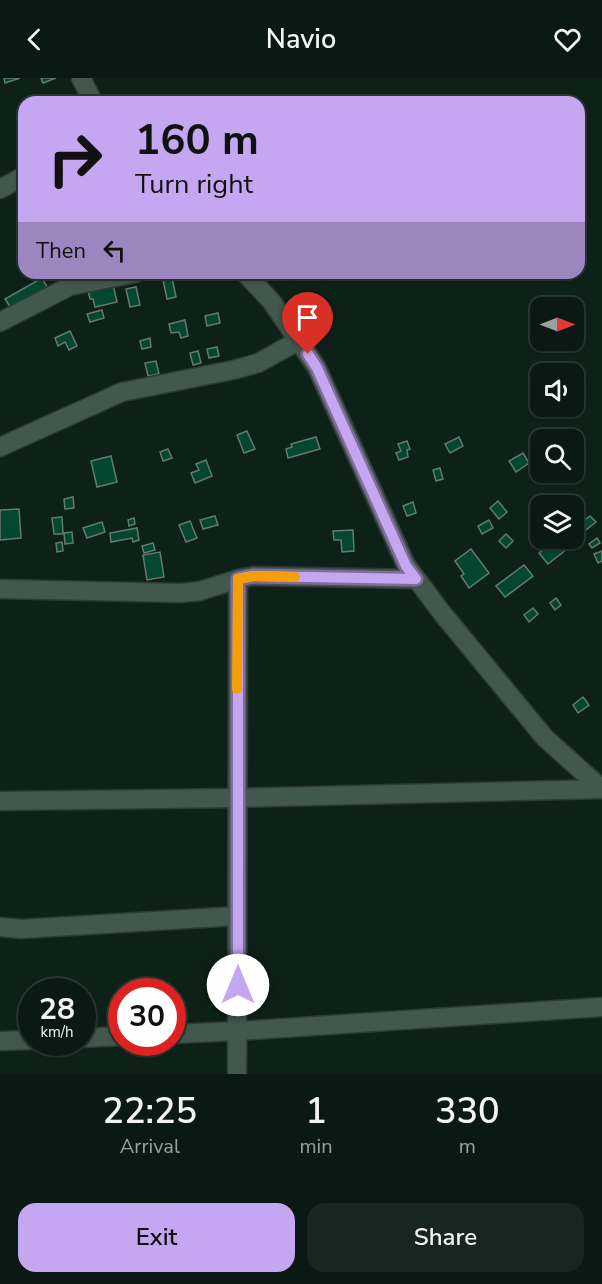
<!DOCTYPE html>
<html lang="en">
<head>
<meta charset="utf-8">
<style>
	body { margin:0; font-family:"Nunito Sans",sans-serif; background:#182621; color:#f1f3f6; height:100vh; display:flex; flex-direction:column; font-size:22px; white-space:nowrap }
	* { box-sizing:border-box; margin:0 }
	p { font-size:20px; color:#99a0a0 }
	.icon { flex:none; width:33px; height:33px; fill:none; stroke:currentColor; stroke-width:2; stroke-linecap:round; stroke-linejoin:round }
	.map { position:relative; height:996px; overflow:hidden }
	.details { display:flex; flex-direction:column; background:#0a1913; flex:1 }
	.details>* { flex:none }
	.guide { position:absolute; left:18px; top:18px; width:567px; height:183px; border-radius:18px; box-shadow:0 2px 4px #0004,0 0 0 2px #2a3833; background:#c5a7f1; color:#111; overflow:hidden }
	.needle { width:39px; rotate:90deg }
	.tools { position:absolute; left:530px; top:219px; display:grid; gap:12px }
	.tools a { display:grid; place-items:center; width:54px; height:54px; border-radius:12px; background:#0a1913; box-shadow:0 2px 4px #0004,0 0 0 2px #2a3833; font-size:30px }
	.speed { position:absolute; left:18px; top:900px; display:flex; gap:12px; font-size:30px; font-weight:700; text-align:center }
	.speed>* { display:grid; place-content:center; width:78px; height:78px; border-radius:50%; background:#0a1913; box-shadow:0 2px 4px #0004,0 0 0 2px #2a3833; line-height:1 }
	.speed small { font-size:15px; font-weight:400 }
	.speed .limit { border:9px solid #d22; background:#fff; color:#111 }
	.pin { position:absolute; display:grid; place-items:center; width:51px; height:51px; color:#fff; margin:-62px -26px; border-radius:50% 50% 50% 0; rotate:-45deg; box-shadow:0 0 6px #0007 }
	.pin .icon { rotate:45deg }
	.me { position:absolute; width:66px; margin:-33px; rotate:0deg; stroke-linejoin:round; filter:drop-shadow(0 0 4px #0008) }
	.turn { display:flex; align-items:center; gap:21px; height:126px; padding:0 18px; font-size:27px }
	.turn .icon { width:78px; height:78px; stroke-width:2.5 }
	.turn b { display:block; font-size:42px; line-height:51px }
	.then { display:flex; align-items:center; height:57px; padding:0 18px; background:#0003; gap:12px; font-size:22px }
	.eta { display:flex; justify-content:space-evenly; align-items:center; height:102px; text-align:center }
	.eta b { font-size:36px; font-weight:600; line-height:42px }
	.action { display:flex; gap:12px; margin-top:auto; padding:12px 18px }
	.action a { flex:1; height:69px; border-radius:18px; background:#c5a7f1; color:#111; font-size:24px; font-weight:600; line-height:69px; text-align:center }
	.action a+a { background:#182621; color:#f1f3f6 }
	header { display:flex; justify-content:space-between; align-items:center; height:78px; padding:0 18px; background:#0a1913; font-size:27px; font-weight:600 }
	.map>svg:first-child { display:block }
</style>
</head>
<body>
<header><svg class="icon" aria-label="back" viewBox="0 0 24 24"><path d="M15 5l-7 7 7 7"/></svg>Navio<svg class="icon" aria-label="heart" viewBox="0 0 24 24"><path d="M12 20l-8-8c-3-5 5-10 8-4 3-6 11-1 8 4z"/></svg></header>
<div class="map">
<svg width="602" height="996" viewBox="0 0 602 996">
	<rect width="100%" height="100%" fill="#0e2119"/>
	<g fill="#044731" stroke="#647a6f" stroke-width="1.5">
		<polygon points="4,0 20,0 5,5"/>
		<polygon points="41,0 56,0 43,5"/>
		<polygon points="42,200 50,214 14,235 5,221"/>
		<polygon points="172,200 176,219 167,221 163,202"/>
		<polygon points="113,206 117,224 95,229 93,221 90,221 88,212"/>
		<polygon points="136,209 140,227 130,229 126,211"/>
		<polygon points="102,232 104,240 90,244 87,236"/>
		<polygon points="218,235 220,245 207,248 205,238"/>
		<polygon points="185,242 188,258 181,260 179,254 171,255 169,246"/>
		<polygon points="70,253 77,268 69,272 65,264 58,268 55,260"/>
		<polygon points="150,260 151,269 142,271 140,263"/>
		<polygon points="217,269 219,278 209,280 207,271"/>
		<polygon points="198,273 201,285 193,287 190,275"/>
		<polygon points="156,283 159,296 148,298 145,285"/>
		<polygon points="247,353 255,371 244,375 237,357"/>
		<polygon points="316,359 320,371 288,380 286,371 292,369 291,366"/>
		<polygon points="459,359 463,368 450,375 445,366"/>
		<polygon points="407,363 410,371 407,372 408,379 399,382 396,375 401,373 398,366"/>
		<polygon points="168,371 172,380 163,383 160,374"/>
		<polygon points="523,375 529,385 516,394 509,383"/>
		<polygon points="111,378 117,404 97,409 91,383"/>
		<polygon points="206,382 212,398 195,405 191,395 199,392 196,386"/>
		<polygon points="440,390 443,401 436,403 433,392"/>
		<polygon points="73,419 74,430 65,431 64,421"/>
		<polygon points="498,423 507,434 499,441 490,430"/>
		<polygon points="413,424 416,435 407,438 403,428"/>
		<polygon points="19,431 21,460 0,462 0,432"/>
		<polygon points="215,438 218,447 203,451 200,442"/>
		<polygon points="590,438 596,444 586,452 581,445"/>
		<polygon points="62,439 63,456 54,456 52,440"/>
		<polygon points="134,440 135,446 129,448 128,442"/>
		<polygon points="489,442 493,450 482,456 478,448"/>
		<polygon points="190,443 197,460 186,464 179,447"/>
		<polygon points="102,444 105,454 87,460 83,450"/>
		<polygon points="576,446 585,457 548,486 539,475 558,460 573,460 573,449"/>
		<polygon points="137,450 139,462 133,464 132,460 111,464 110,455"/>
		<polygon points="353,452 354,473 342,474 341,462 334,462 333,453"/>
		<polygon points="72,454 73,465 65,466 64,455"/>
		<polygon points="506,456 513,463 506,470 499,463"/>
		<polygon points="597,460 600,465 592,470 589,466"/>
		<polygon points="62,464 63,473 57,474 56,465"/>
		<polygon points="153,465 155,472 144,475 142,468"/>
		<polygon points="471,471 489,495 469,510 461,498 464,496 455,483"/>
		<polygon points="602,473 602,483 598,485 594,476"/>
		<polygon points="160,474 164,499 147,502 143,477"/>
		<polygon points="524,487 533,498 505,519 496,508"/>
		<polygon points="556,520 561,527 555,532 550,525"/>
		<polygon points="533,530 538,536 529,544 524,537"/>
		<polygon points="583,619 589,627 578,635 573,627"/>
	</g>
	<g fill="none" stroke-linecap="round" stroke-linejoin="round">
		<g stroke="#2f3a34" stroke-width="21">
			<g id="street">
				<polyline points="81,0 93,24"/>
				<polyline points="0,111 24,98"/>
				<polyline points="245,195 272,224 317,290 406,487 442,535 545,660 602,711"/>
				<polyline points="0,244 70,208 136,195"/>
				<polyline points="0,369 122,314 233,292 258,285 298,263"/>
				<polyline points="0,511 181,515 200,513 238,501 253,498 416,501"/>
				<polyline points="0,723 237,720 602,711"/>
				<polyline points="0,849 21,851 237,838"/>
				<polyline points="172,956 238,953 602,929"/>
				<polyline points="82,960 122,958"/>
				<polyline points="0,963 32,962"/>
				<polyline points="237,996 238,501"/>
			</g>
		</g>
		<use href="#street" stroke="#42574d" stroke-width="18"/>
	</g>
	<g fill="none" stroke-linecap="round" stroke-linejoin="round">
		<g stroke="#806d9d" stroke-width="15">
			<polyline id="route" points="238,907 238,501 253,498 416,501 406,488 317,290 308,276"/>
		</g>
		<use href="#route" stroke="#c5a7f1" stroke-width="10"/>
		<polyline stroke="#f59e0b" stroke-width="10" points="237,611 238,501 253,498 295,499"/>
	</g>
</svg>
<div class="tools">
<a><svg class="needle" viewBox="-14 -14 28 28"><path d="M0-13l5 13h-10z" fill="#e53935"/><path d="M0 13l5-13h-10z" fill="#99a0a0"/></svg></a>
<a><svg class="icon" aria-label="sound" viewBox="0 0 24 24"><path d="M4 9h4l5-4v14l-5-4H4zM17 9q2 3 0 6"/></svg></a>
<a><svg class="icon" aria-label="search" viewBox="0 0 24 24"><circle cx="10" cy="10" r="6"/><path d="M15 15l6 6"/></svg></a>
<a><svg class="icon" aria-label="layers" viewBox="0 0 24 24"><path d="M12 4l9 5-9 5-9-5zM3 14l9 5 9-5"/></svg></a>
</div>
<div class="speed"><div>28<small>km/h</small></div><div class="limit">30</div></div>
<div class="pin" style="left:308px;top:276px;background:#d93025"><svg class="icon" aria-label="arrive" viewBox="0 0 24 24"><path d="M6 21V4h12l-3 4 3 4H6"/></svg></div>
<svg class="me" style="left:238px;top:907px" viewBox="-20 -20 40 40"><circle r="19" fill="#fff"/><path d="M0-13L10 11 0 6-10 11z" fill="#c5a7f1"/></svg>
<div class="guide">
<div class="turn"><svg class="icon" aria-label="right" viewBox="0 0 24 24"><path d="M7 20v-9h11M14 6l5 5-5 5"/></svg><div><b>160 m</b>Turn right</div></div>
<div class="then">Then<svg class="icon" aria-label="left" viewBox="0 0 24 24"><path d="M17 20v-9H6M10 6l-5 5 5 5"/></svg></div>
</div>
</div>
<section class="details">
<div class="eta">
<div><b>22:25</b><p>Arrival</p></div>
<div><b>1</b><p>min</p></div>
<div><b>330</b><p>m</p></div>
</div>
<div class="action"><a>Exit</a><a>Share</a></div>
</section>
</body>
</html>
